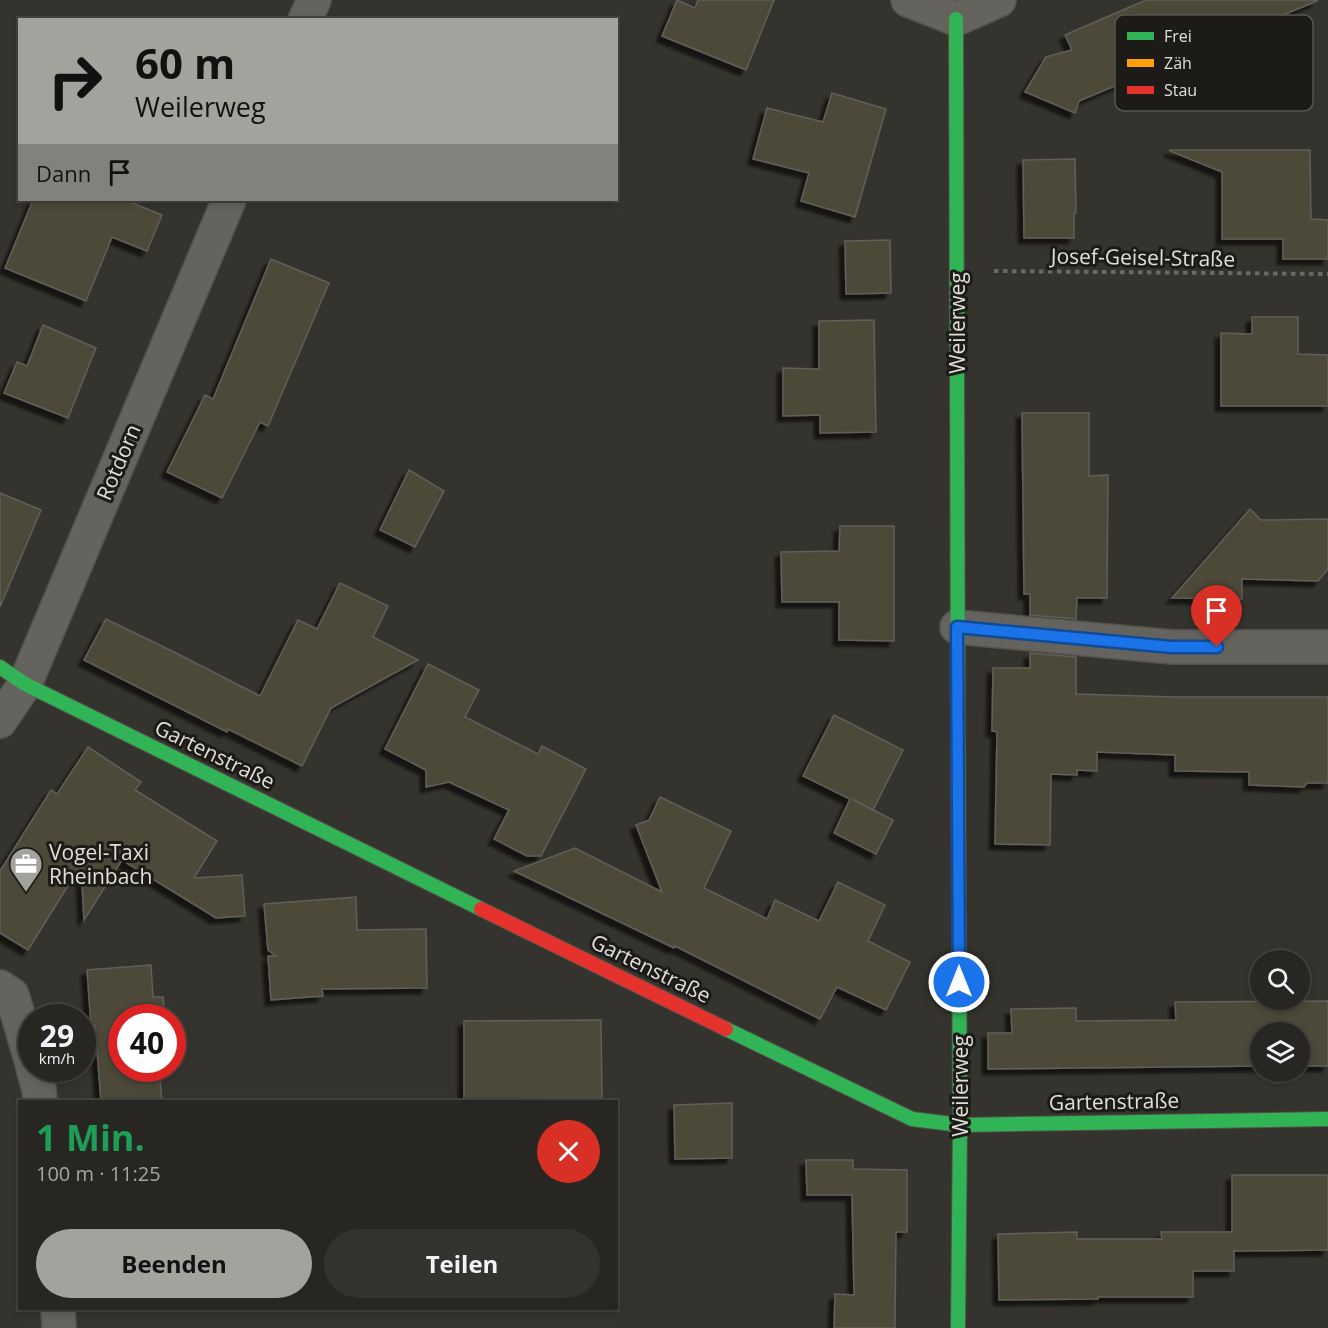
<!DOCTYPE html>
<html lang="de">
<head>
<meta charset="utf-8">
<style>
	body { margin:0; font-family:"Open Sans",sans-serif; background:#33322f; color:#f1f3f6; height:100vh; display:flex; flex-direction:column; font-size:22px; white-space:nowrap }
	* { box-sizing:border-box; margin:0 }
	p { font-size:20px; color:#a4a5a5 }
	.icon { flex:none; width:33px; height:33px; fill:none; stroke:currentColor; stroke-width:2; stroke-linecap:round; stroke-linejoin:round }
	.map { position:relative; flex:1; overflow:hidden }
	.details { position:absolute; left:18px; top:1100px; width:600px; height:210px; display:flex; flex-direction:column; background:#272622; border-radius:0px; box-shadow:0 3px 9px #0003,0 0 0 2px #434340 }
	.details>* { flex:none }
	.top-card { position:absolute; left:18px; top:18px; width:600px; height:183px; border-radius:0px; box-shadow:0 3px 9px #0003,0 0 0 2px #434340; background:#a4a29c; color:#111; overflow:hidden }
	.buttons { position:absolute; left:1250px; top:950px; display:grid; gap:12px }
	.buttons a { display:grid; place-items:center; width:60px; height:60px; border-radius:50%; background:#272622; box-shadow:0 3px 9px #0003,0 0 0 2px #434340; font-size:30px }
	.speed { position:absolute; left:18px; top:1004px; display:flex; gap:12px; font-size:30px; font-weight:700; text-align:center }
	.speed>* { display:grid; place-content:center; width:78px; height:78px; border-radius:50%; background:#272622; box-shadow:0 3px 9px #0003,0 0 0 2px #434340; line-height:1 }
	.speed small { font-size:15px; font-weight:400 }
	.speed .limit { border:9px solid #d22; background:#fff; color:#111 }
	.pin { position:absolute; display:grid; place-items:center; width:51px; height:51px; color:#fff; margin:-62px -26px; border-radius:50% 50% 50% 0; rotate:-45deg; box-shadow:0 0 6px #0007 }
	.pin .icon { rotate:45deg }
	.me { position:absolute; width:66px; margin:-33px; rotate:0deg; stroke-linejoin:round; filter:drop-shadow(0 0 4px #0008) }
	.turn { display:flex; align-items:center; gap:21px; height:126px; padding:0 18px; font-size:27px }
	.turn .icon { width:78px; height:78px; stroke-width:2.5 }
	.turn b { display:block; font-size:42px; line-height:51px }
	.then { display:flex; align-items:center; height:57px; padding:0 18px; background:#0003; gap:12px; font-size:22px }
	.round { display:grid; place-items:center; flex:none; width:63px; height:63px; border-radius:32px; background:#33322f }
	.headline { display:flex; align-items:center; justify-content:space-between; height:102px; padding:0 18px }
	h1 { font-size:36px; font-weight:700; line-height:45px; color:#1e9e55 }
	.action { display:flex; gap:12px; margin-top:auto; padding:12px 18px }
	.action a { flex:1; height:69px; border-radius:36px; background:#a4a29c; color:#111; font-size:24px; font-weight:700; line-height:69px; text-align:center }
	.action a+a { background:#33322f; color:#f1f3f6 }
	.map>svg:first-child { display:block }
</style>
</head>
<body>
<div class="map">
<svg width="1328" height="1328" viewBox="0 0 1328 1328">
	<defs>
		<filter id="shadow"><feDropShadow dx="-5.5" dy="5.5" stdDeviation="1.5" flood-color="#0009"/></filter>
	</defs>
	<rect width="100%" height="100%" fill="#34332d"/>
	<g fill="#4d4938" stroke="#605f5a" stroke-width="1.5" filter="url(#shadow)">
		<polygon points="677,0 695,8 698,0 774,0 746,70 662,36"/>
		<polygon points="1146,0 1317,0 1317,1 1141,74 1141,75 1079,101 1075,113 1025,92 1046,57 1072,50 1065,35"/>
		<polygon points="832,93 886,109 855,217 801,201 809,173 753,159 767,108 823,122"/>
		<polygon points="1170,150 1310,150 1311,219 1328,220 1328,259 1283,259 1283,239 1222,239 1222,172 1170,151"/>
		<polygon points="1075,159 1076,213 1074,213 1074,238 1024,238 1023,160"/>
		<polygon points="33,200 125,200 162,215 147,251 112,237 86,301 5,268"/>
		<polygon points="890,240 891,293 846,294 845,241"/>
		<polygon points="271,259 329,283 268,426 260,422 222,498 167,472 205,395 213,399"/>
		<polygon points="1252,317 1298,317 1298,354 1328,355 1328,406 1221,406 1221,333 1252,334"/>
		<polygon points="874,320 876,432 820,433 820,415 783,416 783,368 819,369 819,321"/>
		<polygon points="43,325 96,348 68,418 4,393 17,362 27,366"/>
		<polygon points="1022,413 1089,413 1089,476 1108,475 1107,598 1077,598 1076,619 1030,615 1030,594 1024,594"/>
		<polygon points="409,470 444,491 415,547 380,530"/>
		<polygon points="0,493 41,510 0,607"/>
		<polygon points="1250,509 1261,520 1328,519 1328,569 1318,581 1242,579 1242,599 1172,598"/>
		<polygon points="840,526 894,526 894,641 839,640 839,602 782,602 781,552 839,551"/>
		<polygon points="340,583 388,606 373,637 418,660 331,708 302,766 228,729 227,732 84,660 106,619 174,652 260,696 298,620 317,629"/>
		<polygon points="1030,653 1076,657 1076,694 1176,697 1328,697 1328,783 1307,783 1304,787 1249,785 1249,772 1175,771 1175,755 1097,752 1097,771 1077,770 1077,775 1051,774 1050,845 995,844 997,732 992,731 993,668 1030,668"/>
		<polygon points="428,664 479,690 465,717 538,754 542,746 586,769 541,856 527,856 494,839 509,810 449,782 426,787 426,770 385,749"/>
		<polygon points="834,715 903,750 873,810 852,799 893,820 876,854 834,833 850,799 803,776"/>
		<polygon points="88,747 141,782 135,790 217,841 194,878 242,875 245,916 216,918 122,860 84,920 81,865 28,950 0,933 0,871 51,790 57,794"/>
		<polygon points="660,797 731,831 704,888 767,919 775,900 819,921 838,882 885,905 868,941 910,962 886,1010 837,987 820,1019 675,946 674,948 514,871 575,848 662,892 636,825 649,820"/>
		<polygon points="356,897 357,930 426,929 427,988 322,989 323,996 271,1000 268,956 276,956 268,950 264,904"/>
		<polygon points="151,965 153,997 163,997 165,1017 122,1017 122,1068 159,1068 162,1101 101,1101 95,1025 91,1025 87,970"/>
		<polygon points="1328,1001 1328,1066 1299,1066 1299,1032 1260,1032 1260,1066 988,1069 988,1033 1012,1033 1011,1009 1076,1008 1076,1021 1176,1020 1175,1002"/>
		<polygon points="601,1020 602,1098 464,1099 464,1021"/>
		<polygon points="732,1103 732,1158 675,1159 674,1105"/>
		<polygon points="806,1160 853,1160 853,1169 907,1170 907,1232 896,1232 895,1328 834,1328 835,1294 854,1295 852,1195 807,1195"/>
		<polygon points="1232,1175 1328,1175 1328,1250 1234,1251 1234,1271 1193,1271 1193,1297 1098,1297 1098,1299 999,1300 998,1234 1077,1232 1077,1239 1162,1239 1161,1232 1232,1232"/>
	</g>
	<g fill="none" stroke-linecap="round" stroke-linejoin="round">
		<g stroke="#53514c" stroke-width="36">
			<g id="street">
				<polyline points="908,0 956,19 999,0"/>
				<polyline points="305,20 314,0"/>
				<polyline points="957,627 1172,647 1328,647"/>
				<polyline points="0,721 25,684 229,200"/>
				<polyline points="0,987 12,995 32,1063"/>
				<polyline points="33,1068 39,1089 40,1101"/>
				<polyline points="58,1308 59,1328"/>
			</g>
		</g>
		<g stroke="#53514c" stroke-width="16">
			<g id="fast">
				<polyline points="956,19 958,729"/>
				<polyline points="0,667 25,684 481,909"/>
				<polyline points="726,1029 912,1119 960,1125 1328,1119"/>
				<polyline points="958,1328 960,1125 959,937"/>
			</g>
		</g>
		<g stroke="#53514c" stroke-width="16">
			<polyline id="slow" points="958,729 959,937"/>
		</g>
		<g stroke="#53514c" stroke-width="16">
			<polyline id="jam" points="481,909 726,1029"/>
		</g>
		<polyline stroke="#6a6966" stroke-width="4" stroke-dasharray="4.5 4.5" stroke-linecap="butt" points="994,271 1328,274"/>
		<use href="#street" stroke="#64635e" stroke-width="33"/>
		<use href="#fast" stroke="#30b455" stroke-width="14"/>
		<use href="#slow" stroke="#ff9f0a" stroke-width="14"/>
		<use href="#jam" stroke="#e5322d" stroke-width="14"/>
	</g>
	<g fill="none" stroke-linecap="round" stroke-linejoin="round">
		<g stroke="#114b97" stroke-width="15">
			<polyline id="route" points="959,982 957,627 1172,647 1217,647"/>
		</g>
		<use href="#route" stroke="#1a73e8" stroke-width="10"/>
	</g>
	<defs>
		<g id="office-pin" transform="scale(1.725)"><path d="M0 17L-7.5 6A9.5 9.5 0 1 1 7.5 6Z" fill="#a4a29c" stroke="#1d1b17"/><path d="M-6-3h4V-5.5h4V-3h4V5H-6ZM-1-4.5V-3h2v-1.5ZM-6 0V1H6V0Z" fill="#fff"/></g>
	</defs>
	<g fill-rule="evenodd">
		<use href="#office-pin" x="26" y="864"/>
	</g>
	<g text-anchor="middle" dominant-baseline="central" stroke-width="6" stroke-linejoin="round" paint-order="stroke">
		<g font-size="21" fill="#e0ded7" stroke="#1d1b17">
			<text transform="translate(1143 257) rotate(1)">Josef-Geisel-Straße</text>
			<text transform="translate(957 323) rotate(-90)">Weilerweg</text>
			<text transform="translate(118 462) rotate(-67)">Rotdorn</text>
			<text transform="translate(215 754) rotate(26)">Gartenstraße</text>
			<text transform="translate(651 968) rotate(26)">Gartenstraße</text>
			<text transform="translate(960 1086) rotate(-90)">Weilerweg</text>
			<text transform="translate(1114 1101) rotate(-1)">Gartenstraße</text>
		</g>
		<g font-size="21" fill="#e0ded7" stroke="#1d1b17" text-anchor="start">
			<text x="49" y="852">Vogel-Taxi<tspan x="49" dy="24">Rheinbach</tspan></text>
		</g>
	</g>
	<rect x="1115" y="15" width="198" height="96" rx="9" fill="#1d1b17" stroke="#585651" stroke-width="1.5"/>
	<rect x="1127" y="32" width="27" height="8" fill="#30b455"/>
	<rect x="1127" y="59" width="27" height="8" fill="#ff9f0a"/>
	<rect x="1127" y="86" width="27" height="8" fill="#e5322d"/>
	<g font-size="16" fill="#e0ded7">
		<text x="1164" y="42">Frei</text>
		<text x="1164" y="69">Zäh</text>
		<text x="1164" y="96">Stau</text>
	</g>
</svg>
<div class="buttons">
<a><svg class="icon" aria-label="search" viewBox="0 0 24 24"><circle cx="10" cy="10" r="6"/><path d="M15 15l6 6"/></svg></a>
<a><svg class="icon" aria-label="layers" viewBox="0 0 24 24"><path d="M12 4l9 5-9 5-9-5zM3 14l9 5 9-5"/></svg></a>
</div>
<div class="speed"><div>29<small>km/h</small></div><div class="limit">40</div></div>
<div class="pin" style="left:1217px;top:647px;background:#d93025"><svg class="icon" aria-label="arrive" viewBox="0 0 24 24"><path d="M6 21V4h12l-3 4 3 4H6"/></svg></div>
<svg class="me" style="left:959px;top:982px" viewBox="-20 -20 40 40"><circle r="17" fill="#1a73e8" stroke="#fff" stroke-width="3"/><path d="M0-11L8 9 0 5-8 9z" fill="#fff"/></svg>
<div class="top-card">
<div class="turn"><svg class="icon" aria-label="right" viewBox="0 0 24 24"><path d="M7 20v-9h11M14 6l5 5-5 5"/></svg><div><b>60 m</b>Weilerweg</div></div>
<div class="then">Dann<svg class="icon" aria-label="arrive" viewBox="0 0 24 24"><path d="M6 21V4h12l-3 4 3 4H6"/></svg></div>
</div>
<section class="details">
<div class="headline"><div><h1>1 Min.</h1><p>100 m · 11:25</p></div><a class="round" style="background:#d93025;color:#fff"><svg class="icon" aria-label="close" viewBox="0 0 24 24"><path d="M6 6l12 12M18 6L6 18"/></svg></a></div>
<div class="action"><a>Beenden</a><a>Teilen</a></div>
</section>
</div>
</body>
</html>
